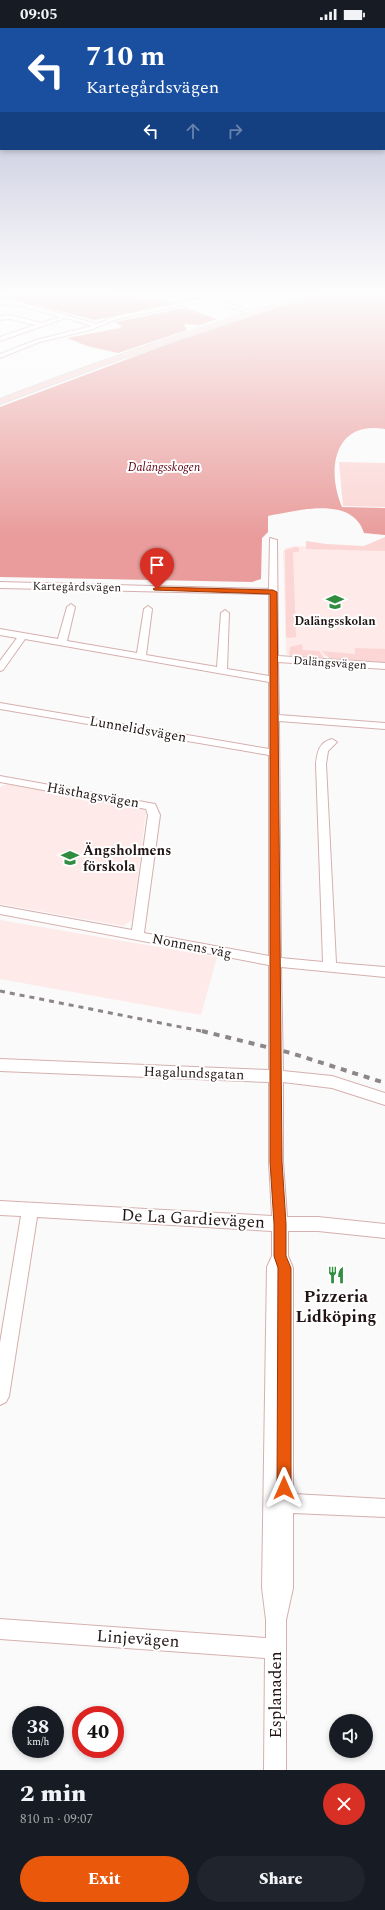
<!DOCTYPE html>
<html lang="en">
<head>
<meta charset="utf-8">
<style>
	body { margin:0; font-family:Spectral,serif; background:#20242c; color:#f1f3f6; height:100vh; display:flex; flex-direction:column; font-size:15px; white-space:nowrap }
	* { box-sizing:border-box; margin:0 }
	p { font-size:13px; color:#9ea1a6 }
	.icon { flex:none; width:22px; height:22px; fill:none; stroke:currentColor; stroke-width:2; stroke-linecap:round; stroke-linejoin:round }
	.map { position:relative; height:1742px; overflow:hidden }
	.side { display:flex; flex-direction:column; background:#171b24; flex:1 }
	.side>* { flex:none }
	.hud { position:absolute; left:0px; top:0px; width:385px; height:122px; box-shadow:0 2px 6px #0003; background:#1a4fa0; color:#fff; overflow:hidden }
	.fabs { position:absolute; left:329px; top:1686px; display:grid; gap:8px }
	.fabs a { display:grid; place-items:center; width:44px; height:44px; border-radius:50%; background:#171b24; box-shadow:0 2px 6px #0003; font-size:20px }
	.speed { position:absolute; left:12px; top:1678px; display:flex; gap:8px; font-size:20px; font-weight:700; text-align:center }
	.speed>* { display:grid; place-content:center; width:52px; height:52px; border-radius:50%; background:#171b24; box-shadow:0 2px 6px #0003; line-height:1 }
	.speed small { font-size:10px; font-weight:400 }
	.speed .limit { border:6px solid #d22; background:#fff; color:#111 }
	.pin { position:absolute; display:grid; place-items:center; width:34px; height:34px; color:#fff; margin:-41px -17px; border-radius:50% 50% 50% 0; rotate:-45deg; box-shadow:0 0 4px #0007 }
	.pin .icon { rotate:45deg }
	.me { position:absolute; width:44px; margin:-22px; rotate:0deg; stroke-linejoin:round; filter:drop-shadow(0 0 3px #0008) }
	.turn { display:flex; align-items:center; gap:14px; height:84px; padding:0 20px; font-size:18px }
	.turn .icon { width:52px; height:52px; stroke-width:2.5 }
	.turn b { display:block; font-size:28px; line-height:34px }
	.lanes { display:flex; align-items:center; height:38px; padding:0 20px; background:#0003; justify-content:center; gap:20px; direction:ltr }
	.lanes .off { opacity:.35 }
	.round { display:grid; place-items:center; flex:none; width:42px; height:42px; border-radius:21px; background:#20242c }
	.summary { display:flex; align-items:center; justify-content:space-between; height:68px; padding:0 20px }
	h1 { font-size:24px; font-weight:800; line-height:30px }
	.button { display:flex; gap:8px; margin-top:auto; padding:8px 20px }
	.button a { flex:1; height:46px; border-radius:24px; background:#ea580c; color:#fff; font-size:16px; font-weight:800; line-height:46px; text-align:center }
	.button a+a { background:#20242c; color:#f1f3f6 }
	.status { display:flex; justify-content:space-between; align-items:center; height:28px; padding:0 20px; background:#171b24; direction:ltr }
	.status svg { height:11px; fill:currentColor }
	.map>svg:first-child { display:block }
</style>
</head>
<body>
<div class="status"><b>09:05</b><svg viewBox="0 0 49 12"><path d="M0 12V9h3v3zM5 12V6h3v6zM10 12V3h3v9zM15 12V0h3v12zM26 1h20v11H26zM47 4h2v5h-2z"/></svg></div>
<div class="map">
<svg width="385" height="1742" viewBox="0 0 385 1742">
	<rect width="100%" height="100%" fill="#fafafa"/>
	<g fill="#fdeae9">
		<polygon points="294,518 385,521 385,631 286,626 283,523 286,520"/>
		<polygon points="8,756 142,780 146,784 132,892 123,898 0,876 0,759"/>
		<polygon points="0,892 217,929 201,987 0,951"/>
	</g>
	<g fill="#fbd6d4">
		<polygon points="339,434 385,435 385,479 343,478"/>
		<polygon points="385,509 385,523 306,521 306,513 326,516 364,518"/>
		<polygon points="296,519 299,520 299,524 293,524 296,609 288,610 286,608 285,522"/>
		<polygon points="302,616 303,622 319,623 325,631 297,630 289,627 290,619"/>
		<polygon points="355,620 385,621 385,635 330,631 322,623 355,626"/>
	</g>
	<g fill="#e99c9b">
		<polygon points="6,267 112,267 167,273 170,275 170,277 95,292 19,273 0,273 0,269"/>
		<path d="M318,267H385V401C334,392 326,442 342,479L385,480V507L364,505C352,467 297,483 268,488V504L262,510L261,551L252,554L0,549V379L192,307Z"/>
		<polygon points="185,280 217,291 200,297 185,296 184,298 187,302 118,325 87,318 67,310 120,300 122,298 115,294"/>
	</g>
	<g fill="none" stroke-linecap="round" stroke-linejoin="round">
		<g stroke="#d5b0ae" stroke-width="2">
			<g id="minor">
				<polygon points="218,267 225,267 214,270 256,285 251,286 209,272 117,291 90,302 40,314 0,330 0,326 36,312 92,298 66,290 0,313 0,309 35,297 10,291 0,292 0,288 10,287 41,295 60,289 17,277 0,276 0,272 17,273 97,296 116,288"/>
				<path d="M270,510L277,512L278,628L385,635V641L278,634L279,687L385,695V701L279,693L281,930L323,934L316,736C317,725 319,714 332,711L337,714L328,723L326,736L336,935L385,939V949L281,939L283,1043L332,1048L385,1065V1077L332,1060L283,1054V1134L287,1189H318L385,1196V1210L318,1203H288V1228L293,1240V1466L385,1471V1489L293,1485V1560L286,1592V1742H264L265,1630L0,1611V1591L266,1610V1592L262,1560L267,1239L272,1228V1203L37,1189L9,1368L6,1374L0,1377V1315L21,1188L0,1187V1173L272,1188L269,1134V1054L0,1043V1031L269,1042V937L0,886V878L132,902L148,787L146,781L0,754V748L155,776L160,787L144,905L269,928V727L0,681V675L269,721V654L25,611L3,642L0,643V633L17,610L0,607V601L58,611L67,579L71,576L75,579L67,613L137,625L144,581L148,578L152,581L146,627L217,639L221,585L225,582L229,585L227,641L269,648V566L0,560V554L269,561Z"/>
			</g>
		</g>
		<g stroke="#d7d5d5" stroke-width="2">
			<path id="major" d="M305,267H313L118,332L0,376V371C100,332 202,298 305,267Z"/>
		</g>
		<use href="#minor" fill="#fff" fill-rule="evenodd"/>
		<use href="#major" fill="#f9d2d1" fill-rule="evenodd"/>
		<polyline stroke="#8d8686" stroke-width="3" stroke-dasharray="5 5" stroke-linecap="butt" points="0,963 206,1004"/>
		<polyline stroke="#8d8686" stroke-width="4" stroke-dasharray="6 6" stroke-linecap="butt" points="202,1003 291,1025 385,1055"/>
	</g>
	<linearGradient id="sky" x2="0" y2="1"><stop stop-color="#b0b2d0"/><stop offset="0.52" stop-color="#fdfdfd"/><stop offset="1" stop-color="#fdfdfd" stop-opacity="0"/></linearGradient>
	<rect width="385" height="510" fill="url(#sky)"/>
	<polygon fill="#ea580c" stroke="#983908" points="157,559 273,562 277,564 282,1134 286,1196 286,1228 291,1240 291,1460 289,1465 284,1467 279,1465 277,1460 278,1240 274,1228 274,1196 270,1134 270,566 154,562 153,561"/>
	<defs>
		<g id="school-bare" transform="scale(1.38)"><path d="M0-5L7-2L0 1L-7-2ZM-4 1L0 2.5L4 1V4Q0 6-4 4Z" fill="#308d3f" stroke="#fff" stroke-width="2.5" paint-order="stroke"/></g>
		<g id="restaurant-bare" transform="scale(1.38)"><path d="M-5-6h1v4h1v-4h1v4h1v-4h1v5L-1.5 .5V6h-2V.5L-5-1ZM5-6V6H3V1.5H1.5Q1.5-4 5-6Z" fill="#308d3f" stroke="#fff" stroke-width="2.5" paint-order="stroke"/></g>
	</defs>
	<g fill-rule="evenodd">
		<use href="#school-bare" x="335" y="574"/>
		<use href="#school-bare" x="70" y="830"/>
		<use href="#restaurant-bare" x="336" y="1247"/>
	</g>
	<g text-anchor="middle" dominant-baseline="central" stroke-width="4" stroke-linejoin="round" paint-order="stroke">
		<g font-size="12" font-style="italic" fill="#5e0012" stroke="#fff">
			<text x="164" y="439">Dalängsskogen</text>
		</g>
		<g font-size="12" fill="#211414" stroke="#fff">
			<text transform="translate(77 559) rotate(1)">Kartegårdsvägen</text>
			<text transform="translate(330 635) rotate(4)">Dalängsvägen</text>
		</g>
		<g font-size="12" font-weight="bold" fill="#211414" stroke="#fff">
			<text x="335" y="593">Dalängsskolan</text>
		</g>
		<g font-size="14" fill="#211414" stroke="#fff">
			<text transform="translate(138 701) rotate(10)">Lunnelidsvägen</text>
			<text transform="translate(93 767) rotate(10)">Hästhagsvägen</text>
			<text transform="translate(192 918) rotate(11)">Nonnens väg</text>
			<text transform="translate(194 1045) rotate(2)">Hagalundsgatan</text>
		</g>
		<g font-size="14" font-weight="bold" fill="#211414" stroke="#fff" text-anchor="start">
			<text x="83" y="822">Ängsholmens<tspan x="83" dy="16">förskola</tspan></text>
		</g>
		<g font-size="17" fill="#211414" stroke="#fff">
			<text transform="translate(193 1191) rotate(3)">De La Gardievägen</text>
			<text transform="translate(138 1611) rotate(4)">Linjevägen</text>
			<text transform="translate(276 1667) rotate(-90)">Esplanaden</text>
		</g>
		<g font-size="17" font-weight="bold" fill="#211414" stroke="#fff">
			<text x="336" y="1269">Pizzeria<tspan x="336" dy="20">Lidköping</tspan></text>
		</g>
	</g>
</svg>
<div class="fabs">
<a><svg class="icon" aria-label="sound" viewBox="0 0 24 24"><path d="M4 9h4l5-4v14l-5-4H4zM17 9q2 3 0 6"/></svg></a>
</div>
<div class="speed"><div>38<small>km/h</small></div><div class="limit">40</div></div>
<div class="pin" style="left:157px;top:561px;background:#d93025"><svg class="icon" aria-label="arrive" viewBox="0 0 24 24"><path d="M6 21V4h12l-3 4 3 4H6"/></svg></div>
<svg class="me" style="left:284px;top:1460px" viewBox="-20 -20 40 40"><path d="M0-17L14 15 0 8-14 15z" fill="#ea580c" stroke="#fff" stroke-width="4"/></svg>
<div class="hud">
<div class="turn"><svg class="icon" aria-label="left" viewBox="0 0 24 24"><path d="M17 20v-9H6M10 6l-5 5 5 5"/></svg><div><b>710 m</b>Kartegårdsvägen</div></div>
<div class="lanes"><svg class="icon" aria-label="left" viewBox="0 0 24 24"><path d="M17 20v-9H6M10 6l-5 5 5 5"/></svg><svg class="icon off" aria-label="ahead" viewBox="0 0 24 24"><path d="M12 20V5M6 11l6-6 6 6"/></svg><svg class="icon off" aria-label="right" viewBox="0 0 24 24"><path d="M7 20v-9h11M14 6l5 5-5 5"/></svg></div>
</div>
</div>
<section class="side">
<div class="summary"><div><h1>2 min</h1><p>810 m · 09:07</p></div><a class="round" style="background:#d93025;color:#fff"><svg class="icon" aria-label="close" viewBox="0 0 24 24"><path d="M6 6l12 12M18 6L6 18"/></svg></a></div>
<div class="button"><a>Exit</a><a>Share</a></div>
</section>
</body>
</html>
